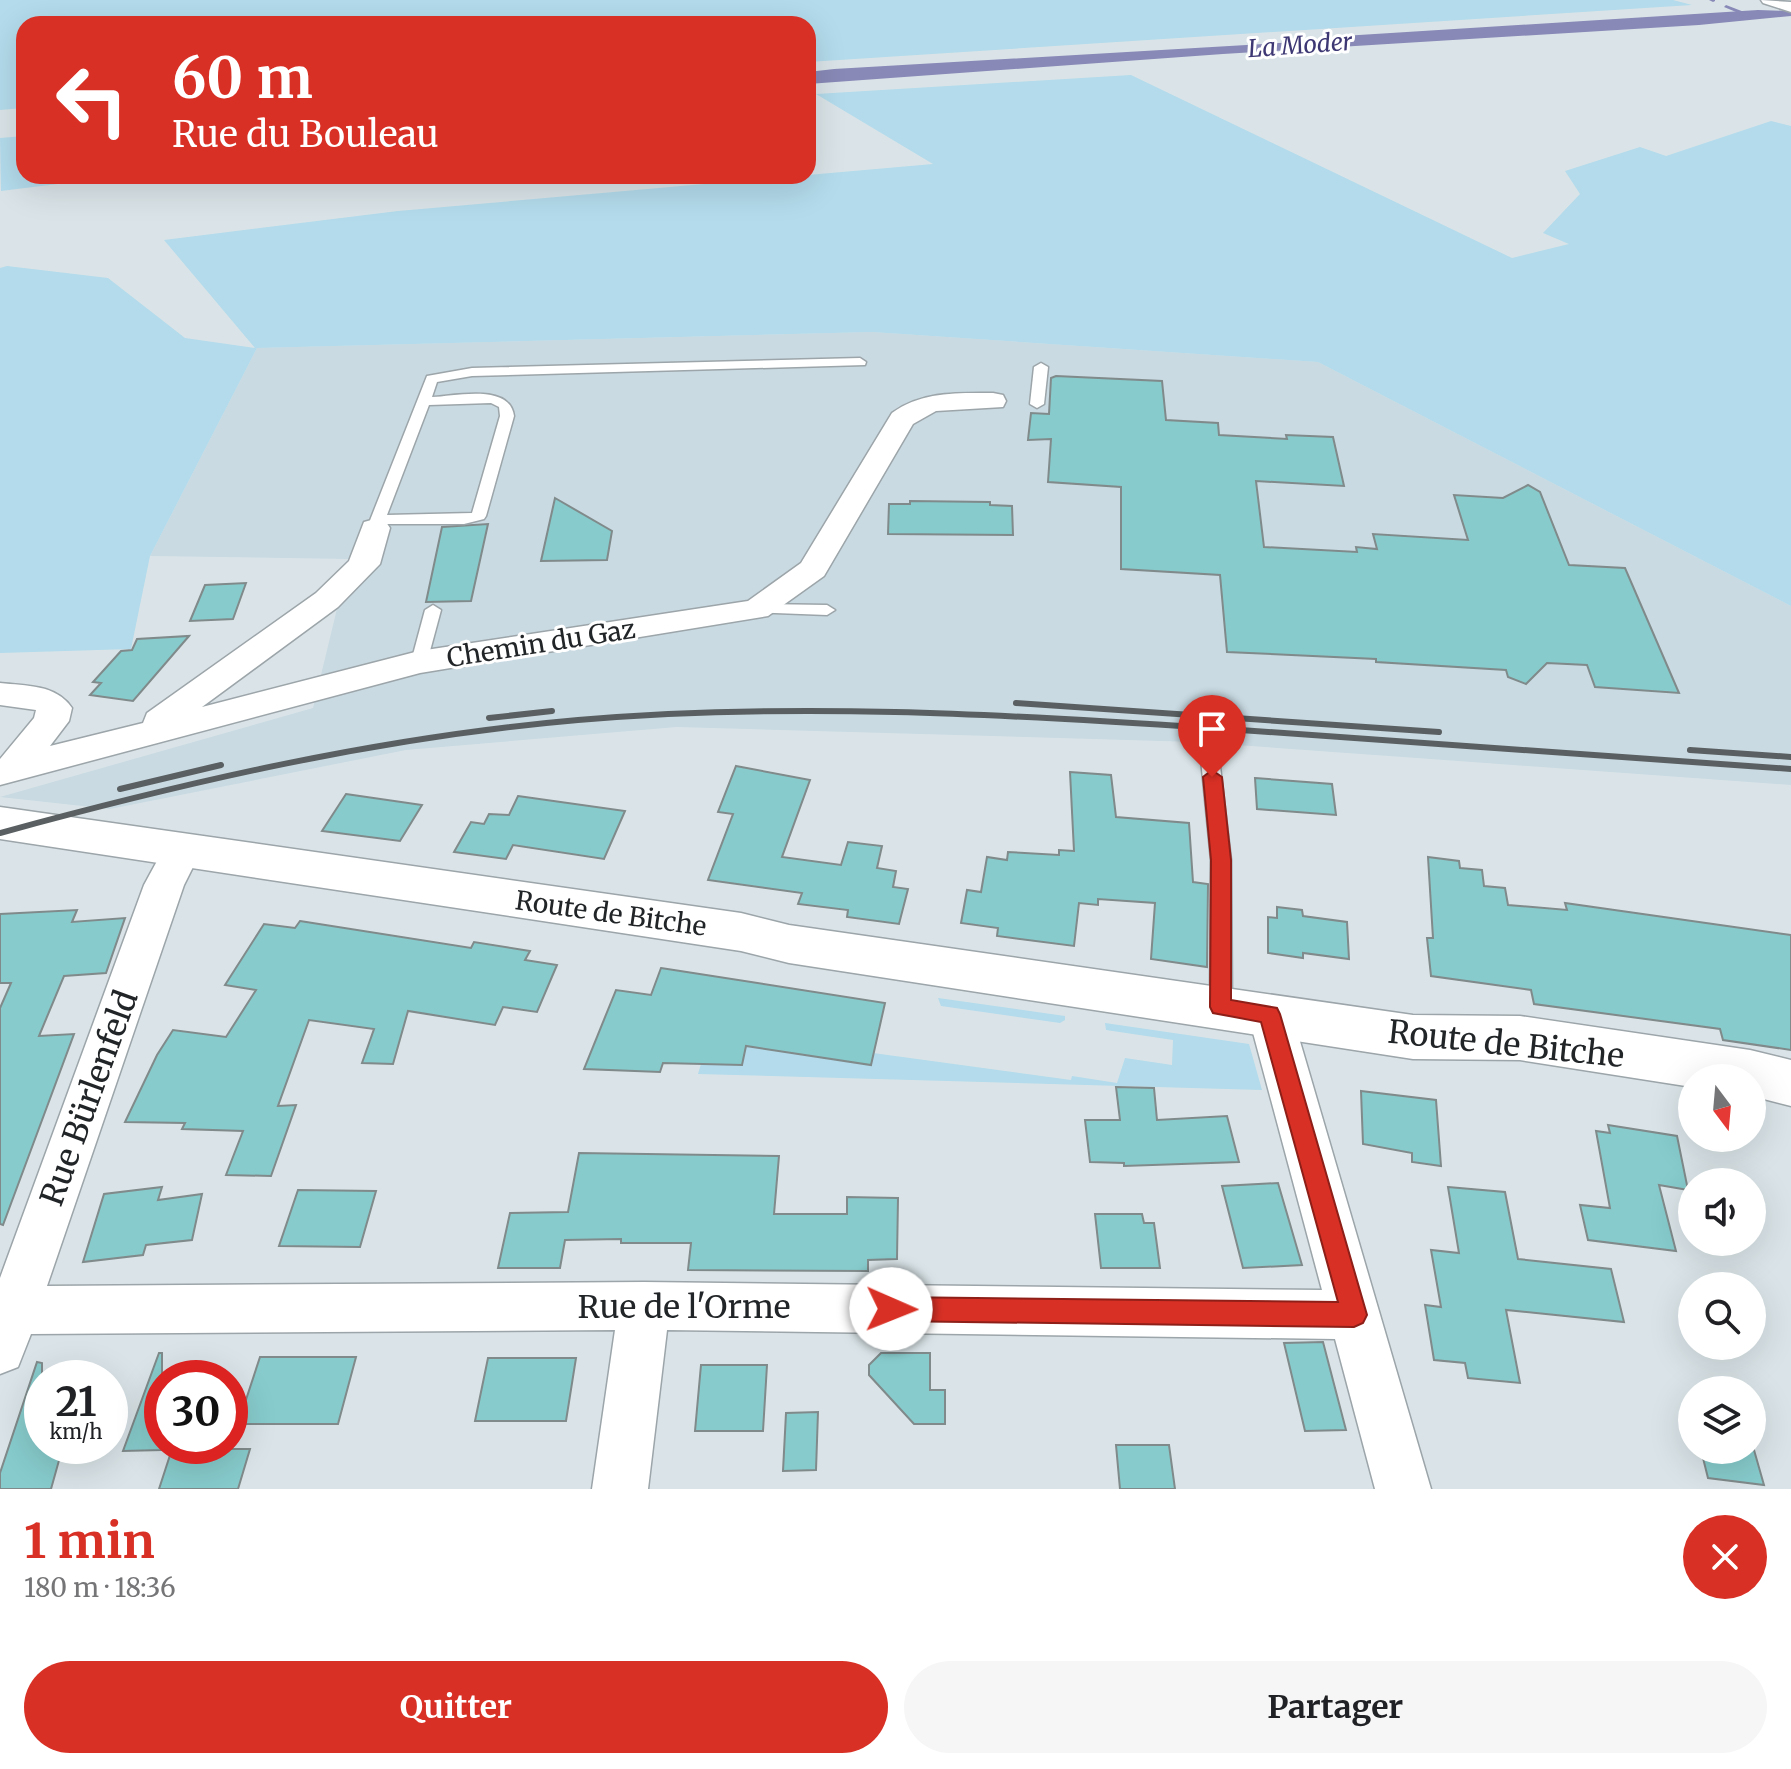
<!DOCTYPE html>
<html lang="fr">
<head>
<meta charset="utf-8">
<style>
	body { margin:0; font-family:Merriweather,serif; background:#f6f6f6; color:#202124; height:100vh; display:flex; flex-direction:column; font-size:30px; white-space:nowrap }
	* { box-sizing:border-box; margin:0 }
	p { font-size:26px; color:#757577 }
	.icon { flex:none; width:44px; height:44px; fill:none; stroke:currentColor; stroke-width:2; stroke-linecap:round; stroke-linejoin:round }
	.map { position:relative; height:1489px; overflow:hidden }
	.details { display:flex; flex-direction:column; background:#fff; flex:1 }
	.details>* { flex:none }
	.top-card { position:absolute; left:16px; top:16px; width:800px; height:168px; border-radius:24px; box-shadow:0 8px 32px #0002; background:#d93025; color:#fff; overflow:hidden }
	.needle { width:52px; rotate:164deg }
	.fabs { position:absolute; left:1678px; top:1064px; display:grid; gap:16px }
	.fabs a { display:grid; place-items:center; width:88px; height:88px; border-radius:50%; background:#fff; box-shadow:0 8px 32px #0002; font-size:40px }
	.speed { position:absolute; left:24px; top:1360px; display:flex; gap:16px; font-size:40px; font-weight:700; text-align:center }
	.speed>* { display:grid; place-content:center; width:104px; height:104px; border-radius:50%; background:#fff; box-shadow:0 8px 32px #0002; line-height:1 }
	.speed small { font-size:20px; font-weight:400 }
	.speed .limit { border:12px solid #d22; background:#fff; color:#111 }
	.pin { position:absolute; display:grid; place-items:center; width:68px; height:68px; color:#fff; margin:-82px -34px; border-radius:50% 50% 50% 0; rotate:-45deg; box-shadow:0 0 8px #0007 }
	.pin .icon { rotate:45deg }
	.me { position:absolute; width:88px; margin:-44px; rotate:91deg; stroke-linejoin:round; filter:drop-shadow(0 0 6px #0008) }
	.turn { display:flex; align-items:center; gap:28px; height:168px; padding:0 24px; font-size:36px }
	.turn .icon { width:104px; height:104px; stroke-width:2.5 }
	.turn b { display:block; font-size:56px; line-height:68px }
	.round { display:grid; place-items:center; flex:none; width:84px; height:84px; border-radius:42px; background:#f6f6f6 }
	.overview { display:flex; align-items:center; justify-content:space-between; height:136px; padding:0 24px }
	h1 { font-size:48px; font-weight:700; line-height:60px; color:#d93025 }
	.primary-button { display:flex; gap:16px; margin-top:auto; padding:16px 24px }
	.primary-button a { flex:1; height:92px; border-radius:48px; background:#d93025; color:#fff; font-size:32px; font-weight:700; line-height:92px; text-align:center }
	.primary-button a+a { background:#f6f6f6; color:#202124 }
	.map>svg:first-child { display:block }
</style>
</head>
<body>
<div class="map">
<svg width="1791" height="1489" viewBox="0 0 1791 1489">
	<rect width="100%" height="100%" fill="#dae4e8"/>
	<polygon fill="#c9dae2" points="872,332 1318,362 1791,606 1791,785 1195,742 677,727 406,750 110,809 0,797 313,708 349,559 150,556 257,348"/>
	<g fill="#b3dbeb">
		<polygon points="0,0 1673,0 1692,5 808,62 808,24 24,24 24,108 0,110"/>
		<polygon points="1131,75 1512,258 1569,244 1543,233 1580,194 1565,171 1640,147 1666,156 1771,121 1791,126 1791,606 1318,362 872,332 257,348 150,556 131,649 0,653 0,268 7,266 108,278 185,338 255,348 164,240 398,211 933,164 816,94"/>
		<polygon points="24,136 24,176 122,176 1,191 0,138"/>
		<polygon points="938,998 1065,1016 1065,1020 1060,1023 941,1006"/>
		<polygon points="1105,1023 1249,1044 1262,1090 698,1074 701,1064 741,1065 746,1046 871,1065 873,1053 1071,1080 1072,1076 1117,1083 1125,1058 1172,1065 1173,1040 1106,1030"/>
	</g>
	<polygon fill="#8989b7" points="1758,10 1791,11 1791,16 1699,25 1223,54 808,84 808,72 834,69 1332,40 1343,36"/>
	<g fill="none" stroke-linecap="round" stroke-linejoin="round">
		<g fill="#8989b7" fill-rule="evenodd">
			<polygon points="1709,0 1715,0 1715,1 1713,2"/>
			<polygon points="1726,5 1752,15 1752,16 1748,17 1724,7"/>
		</g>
	</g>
	<g fill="#87cbcc" stroke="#808a8a" stroke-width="2">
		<polygon points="1056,376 1162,381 1166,420 1218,423 1219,435 1287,439 1286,435 1333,437 1344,486 1256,481 1264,547 1357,552 1356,547 1377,549 1373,534 1468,540 1454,495 1503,498 1528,485 1540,492 1569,565 1625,568 1679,693 1595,687 1587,665 1547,663 1526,684 1508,677 1506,670 1376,662 1376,659 1227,652 1220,575 1121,569 1121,487 1048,482 1051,439 1028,440 1031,413 1049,414 1051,378"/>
		<polygon points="555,498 612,531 607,560 541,561"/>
		<polygon points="910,501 990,502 990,505 1012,506 1013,535 888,534 889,504 910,504"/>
		<polygon points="488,524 471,601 426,602 442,527"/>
		<polygon points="246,583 233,619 190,621 205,585"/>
		<polygon points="189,636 133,701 90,695 101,683 93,682 121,651 132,650 137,639"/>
		<polygon points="736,766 810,780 782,857 841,865 848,842 882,846 877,868 896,871 893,887 908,889 899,924 847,917 848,910 798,904 802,893 708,880 733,814 718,812"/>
		<polygon points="1070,772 1111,775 1116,817 1189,823 1193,882 1208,884 1207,967 1151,959 1155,903 1098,899 1098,905 1079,903 1074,946 997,936 998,928 961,923 967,890 981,892 987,857 1007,860 1008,852 1059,855 1059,850 1074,851"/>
		<polygon points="1255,778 1332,784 1336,815 1257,809"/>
		<polygon points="346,794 422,805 400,841 322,831"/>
		<polygon points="518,796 625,811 604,859 513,845 506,859 454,852 471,822 484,824 489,814 509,815"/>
		<polygon points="1428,857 1459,861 1460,868 1482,870 1484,886 1505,888 1508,905 1567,910 1565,903 1791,935 1791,1050 1723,1040 1720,1029 1534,1004 1531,990 1431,976 1427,938 1433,938"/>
		<polygon points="1277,907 1302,910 1303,916 1347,922 1349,959 1303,953 1303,958 1268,953 1268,917 1277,918"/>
		<polygon points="77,910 72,922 125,918 106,973 64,976 39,1036 74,1034 3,1225 0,1224 0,1008 11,983 0,983 0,914"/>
		<polygon points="300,921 471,948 474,942 530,951 525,960 557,965 537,1012 503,1007 495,1025 408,1011 393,1064 362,1063 374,1029 309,1020 278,1106 296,1105 271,1176 226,1175 243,1131 182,1129 185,1123 125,1122 157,1055 173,1030 226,1037 256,990 225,985 264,924 295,928"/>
		<polygon points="661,968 885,1003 871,1065 746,1046 742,1065 663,1063 660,1072 584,1069 616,990 651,995"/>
		<polygon points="1116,1087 1154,1088 1157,1120 1227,1116 1239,1162 1124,1166 1124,1163 1090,1162 1085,1120 1120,1120"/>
		<polygon points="1361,1091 1436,1100 1441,1166 1412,1162 1412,1153 1363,1144"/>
		<polygon points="1608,1125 1677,1136 1688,1190 1659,1185 1676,1251 1588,1240 1580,1205 1610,1208 1596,1131 1610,1133"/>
		<polygon points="579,1153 779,1156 774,1214 847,1214 847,1197 898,1198 897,1259 868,1260 868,1271 688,1270 691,1243 621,1243 621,1239 565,1240 560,1268 498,1268 510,1213 568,1212"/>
		<polygon points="1278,1183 1302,1265 1243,1268 1222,1186"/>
		<polygon points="162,1187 158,1200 202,1194 192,1240 146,1245 143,1255 83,1262 104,1194"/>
		<polygon points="1448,1187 1505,1192 1518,1259 1611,1269 1624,1322 1506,1310 1520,1383 1468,1378 1465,1363 1434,1360 1425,1305 1441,1307 1431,1250 1459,1253"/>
		<polygon points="298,1190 376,1191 360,1247 279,1246"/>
		<polygon points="1095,1214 1142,1214 1144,1223 1154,1223 1160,1268 1101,1268"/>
		<polygon points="1323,1342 1346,1430 1305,1431 1284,1343"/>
		<polygon points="159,1353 162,1353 162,1450 123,1451"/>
		<polygon points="881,1353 930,1353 930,1390 945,1390 945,1424 914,1424 869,1375 869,1365"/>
		<polygon points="260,1357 356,1357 338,1424 238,1424"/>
		<polygon points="488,1358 576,1358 566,1421 475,1421"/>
		<polygon points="37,1362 42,1363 42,1446 63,1446 51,1489 0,1489 0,1473"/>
		<polygon points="701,1365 767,1365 763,1431 695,1431"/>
		<polygon points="818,1412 816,1470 783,1471 786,1413"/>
		<polygon points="1116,1445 1169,1445 1175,1489 1120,1489"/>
		<polygon points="172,1449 250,1449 238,1489 159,1489"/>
		<polygon points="1701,1450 1754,1450 1764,1485 1708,1478"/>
	</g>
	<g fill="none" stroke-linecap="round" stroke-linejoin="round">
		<g stroke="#9ca5a9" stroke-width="3">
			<g id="lane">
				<path d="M860,358L866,362L865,365L472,376L437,382L432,397C455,396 510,383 514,416L486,516L484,519L464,524H384L380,531L375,533L367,528L427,376L472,368ZM491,403L499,407L500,416L472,513L387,515L429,405Z"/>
				<polygon points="1041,363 1048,367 1044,404 1037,408 1030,404 1034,367"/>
				<polygon points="757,604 827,605 835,610 827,615 751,612 749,609 751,606"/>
				<polygon points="433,605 441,610 427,662 425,666 413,666 411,662 425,610"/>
				<polygon points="1209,743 1218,749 1231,860 1232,1007 1229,1013 1221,1016 1213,1013 1210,1007 1211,860 1200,749"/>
			</g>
		</g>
		<g stroke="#9ca5a9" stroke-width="3">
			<g id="street">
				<polygon points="1761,0 1791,2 1791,12 1763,3"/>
				<path d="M993,393L1003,395L1006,401L1003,407L936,411L913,424L824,576L768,616L420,673L0,785V759L34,718L36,710L0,705V683C26,686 56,684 72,708L69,721L50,746L143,723L147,713L316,593L349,561L364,522L375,519L386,522L390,528L380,564L338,607L202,707L419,651L748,601L801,563L892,413C922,391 958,393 993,393Z"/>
				<polygon points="183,835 197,839 202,849 184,885 47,1286 644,1282 1322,1290 1248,1014 1255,1002 1270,997 1285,1002 1292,1014 1431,1489 1375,1489 1335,1339 667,1330 648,1489 592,1489 615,1330 31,1334 18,1367 0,1374 0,1278 144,885 169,839"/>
			</g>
		</g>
		<g stroke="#9ca5a9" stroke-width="3">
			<polygon id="primary" points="0,807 741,913 789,925 1413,1015 1520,1016 1750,1050 1791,1060 1791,1106 1752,1096 1752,1078 1692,1078 1692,1087 1520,1060 1413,1059 789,963 741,951 0,839"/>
		</g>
		<use href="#lane" fill="#fff" fill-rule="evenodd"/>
		<use href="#street" fill="#fff" fill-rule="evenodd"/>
		<use href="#primary" fill="#fff" fill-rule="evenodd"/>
		<g stroke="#5a6062" stroke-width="6">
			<polyline points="1016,703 1439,732"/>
			<polyline points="489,718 552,711"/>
			<polyline points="1690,750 1791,757"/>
			<polyline points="120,789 221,765"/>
			<path d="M0,833C190,781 382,737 578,720C789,702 1001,714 1212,728C1405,741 1598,755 1791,769"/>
		</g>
	</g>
	<polygon fill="#d93025" stroke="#8d1f18" stroke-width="2" points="1212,770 1222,777 1231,860 1231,1000 1277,1008 1280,1014 1367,1315 1363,1323 1354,1327 891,1321 882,1318 878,1309 882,1301 891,1297 1338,1302 1261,1022 1213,1013 1210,1007 1211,860 1203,777"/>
	<g text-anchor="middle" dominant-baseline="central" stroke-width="6" stroke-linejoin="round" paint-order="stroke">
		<g font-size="24" font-style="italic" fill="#3d3874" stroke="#fff">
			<text transform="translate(1300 45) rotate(-4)">La Moder</text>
		</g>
		<g font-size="26" fill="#222527" stroke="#fff">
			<text transform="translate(541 643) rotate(-9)">Chemin du Gaz</text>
			<text transform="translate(611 913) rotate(8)">Route de Bitche</text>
		</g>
		<g font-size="32" fill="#222527" stroke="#fff">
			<text transform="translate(1506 1044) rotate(6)">Route de Bitche</text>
			<text transform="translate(89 1098) rotate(-70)">Rue Bürlenfeld</text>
			<text x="684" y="1307">Rue de l'Orme</text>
		</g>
	</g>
</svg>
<div class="fabs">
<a><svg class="needle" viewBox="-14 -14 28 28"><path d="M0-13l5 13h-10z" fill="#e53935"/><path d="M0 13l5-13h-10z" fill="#757577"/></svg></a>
<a><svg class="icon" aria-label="sound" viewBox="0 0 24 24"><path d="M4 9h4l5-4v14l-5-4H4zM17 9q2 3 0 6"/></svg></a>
<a><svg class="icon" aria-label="search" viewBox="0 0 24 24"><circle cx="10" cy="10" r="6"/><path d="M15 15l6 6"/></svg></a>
<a><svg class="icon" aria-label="layers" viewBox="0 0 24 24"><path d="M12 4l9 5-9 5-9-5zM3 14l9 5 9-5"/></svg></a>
</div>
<div class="speed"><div>21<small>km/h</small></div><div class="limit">30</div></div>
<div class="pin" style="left:1212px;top:777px;background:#d93025"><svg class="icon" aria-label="arrive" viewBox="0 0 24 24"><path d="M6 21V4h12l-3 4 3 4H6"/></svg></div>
<svg class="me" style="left:891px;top:1309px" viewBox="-20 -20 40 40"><circle r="19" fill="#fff"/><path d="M0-13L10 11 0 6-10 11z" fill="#d93025"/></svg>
<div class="top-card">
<div class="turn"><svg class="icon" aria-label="left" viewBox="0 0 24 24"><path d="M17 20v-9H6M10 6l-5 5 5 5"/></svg><div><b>60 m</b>Rue du Bouleau</div></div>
</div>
</div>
<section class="details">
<div class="overview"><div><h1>1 min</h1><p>180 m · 18:36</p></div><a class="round" style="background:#d93025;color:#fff"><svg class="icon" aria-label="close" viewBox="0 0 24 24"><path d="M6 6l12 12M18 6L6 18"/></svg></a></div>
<div class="primary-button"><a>Quitter</a><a>Partager</a></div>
</section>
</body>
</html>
